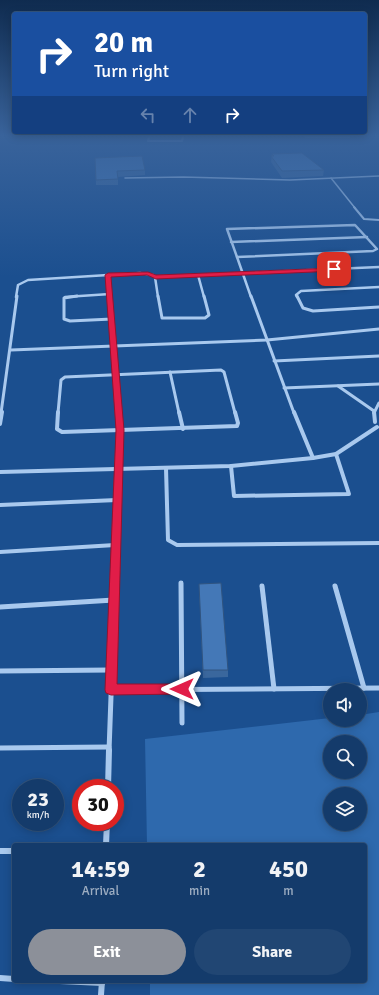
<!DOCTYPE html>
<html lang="en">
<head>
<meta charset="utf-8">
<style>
	body { margin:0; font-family:Signika,sans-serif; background:#214673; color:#f1f3f6; height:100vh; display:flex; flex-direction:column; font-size:15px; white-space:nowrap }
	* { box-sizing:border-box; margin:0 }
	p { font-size:13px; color:#9dadc1 }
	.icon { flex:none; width:22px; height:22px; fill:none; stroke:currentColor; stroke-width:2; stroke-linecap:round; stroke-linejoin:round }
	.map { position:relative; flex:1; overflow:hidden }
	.panel { position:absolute; left:12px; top:843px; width:355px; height:140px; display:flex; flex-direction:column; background:#143b6b; border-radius:4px; box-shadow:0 2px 10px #0003,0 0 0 1px #33557e }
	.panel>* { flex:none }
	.banner { position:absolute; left:12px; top:12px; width:355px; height:122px; border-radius:4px; box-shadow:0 2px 10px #0003,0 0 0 1px #33557e; background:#1a4fa0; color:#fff; overflow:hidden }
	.fabs { position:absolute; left:323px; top:683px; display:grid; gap:8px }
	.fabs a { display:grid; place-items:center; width:44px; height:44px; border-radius:50%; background:#143b6b; box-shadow:0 2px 10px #0003,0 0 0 1px #33557e; font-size:20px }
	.speed { position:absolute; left:12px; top:779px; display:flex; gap:8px; font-size:20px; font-weight:700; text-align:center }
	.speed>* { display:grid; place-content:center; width:52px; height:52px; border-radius:50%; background:#143b6b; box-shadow:0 2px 10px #0003,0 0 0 1px #33557e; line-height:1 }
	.speed small { font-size:10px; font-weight:400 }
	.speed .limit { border:6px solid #d22; background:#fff; color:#111 }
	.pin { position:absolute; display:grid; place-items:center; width:34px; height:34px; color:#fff; margin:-17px; border-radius:8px; box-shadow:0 2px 6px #0006 }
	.me { position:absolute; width:44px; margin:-22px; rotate:270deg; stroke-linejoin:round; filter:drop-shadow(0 0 3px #0008) }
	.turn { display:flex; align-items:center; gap:14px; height:84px; padding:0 16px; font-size:18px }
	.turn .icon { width:52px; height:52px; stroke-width:2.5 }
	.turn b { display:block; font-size:28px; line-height:34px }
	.lanes { display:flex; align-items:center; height:38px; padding:0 16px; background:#0003; justify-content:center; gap:20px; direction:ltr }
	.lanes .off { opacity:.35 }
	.eta { display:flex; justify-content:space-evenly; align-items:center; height:68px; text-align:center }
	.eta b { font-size:24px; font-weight:700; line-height:28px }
	.primary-button { display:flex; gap:8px; margin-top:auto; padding:8px 16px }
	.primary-button a { flex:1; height:46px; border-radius:24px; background:#8c9099; color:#fff; font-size:16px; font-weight:700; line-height:46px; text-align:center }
	.primary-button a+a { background:#214673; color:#f1f3f6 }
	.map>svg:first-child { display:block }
</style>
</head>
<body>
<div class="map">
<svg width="379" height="995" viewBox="0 0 379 995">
	<rect width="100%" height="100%" fill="#1b4f8f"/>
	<path fill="#2e69ad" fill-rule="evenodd" d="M379,712V995H150V981H365V845H147L145,739L330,718V720H360V715ZM330,742H360V772H330ZM330,794H360V824H330Z"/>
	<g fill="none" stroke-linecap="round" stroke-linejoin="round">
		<g stroke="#a9c9ee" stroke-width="1.5">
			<polyline points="125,178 183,177 290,180 379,176"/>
			<polyline points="331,178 355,208"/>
		</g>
		<polyline stroke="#a9c9ee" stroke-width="2" points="354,207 364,219 379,220"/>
		<g stroke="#a9c9ee" stroke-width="2">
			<polyline points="149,137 148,141 182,141 183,137"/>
			<polyline points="306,137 349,137"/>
		</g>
		<g stroke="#a9c9ee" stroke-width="2.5">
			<polygon points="355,225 377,249 373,251 237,257 227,229"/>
			<polyline points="231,242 367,237"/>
			<polyline points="237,257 251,297"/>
			<polyline points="108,275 110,297"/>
			<polyline points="198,275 204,297"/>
			<polyline points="155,277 158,297"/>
			<polyline points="16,297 18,285 28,280 140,273 153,275 155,277 379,267"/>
			<polyline points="65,297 110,294"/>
			<polyline points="297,297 296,295 301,291 379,287"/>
		</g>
		<g stroke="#a9c9ee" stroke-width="3">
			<polyline points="77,296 64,298 64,319 70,321 112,319"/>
			<polyline points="110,296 119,413"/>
			<polyline points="158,296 162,318 205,318 209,315 204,296"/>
			<polyline points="251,296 294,413"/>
			<polyline points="297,296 303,308 313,311 379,307"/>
			<polyline points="11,350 267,340 379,329"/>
			<polyline points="274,361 379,356"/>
			<polyline points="170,372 179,413"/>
			<polyline points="338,386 374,411"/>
			<polyline points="284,388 379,384"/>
			<polyline points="1,413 17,296"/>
			<polyline points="58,413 61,380 65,377 221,370 224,372 235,413"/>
			<polyline points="374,413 379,403"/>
		</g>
		<g stroke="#a9c9ee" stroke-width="4">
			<polyline points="58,412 57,429 62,432 237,426 238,423 235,412"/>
			<polyline points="179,412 183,429"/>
			<polyline points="294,412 313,458"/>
			<polyline points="374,412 375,422"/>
			<polyline points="0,424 2,412"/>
			<polyline points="231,466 234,496 349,494 336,454"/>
			<polyline points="166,468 168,540 177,545 379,543"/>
			<polyline points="0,472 231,466 313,458 336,454 377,427"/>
			<polyline points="0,505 117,500"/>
			<polyline points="0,552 115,545"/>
			<polyline points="116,561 120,430 119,412"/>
		</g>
		<g stroke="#a9c9ee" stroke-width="5">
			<polyline points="181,583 182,723"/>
			<polyline points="262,586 274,689"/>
			<polyline points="335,586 364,688"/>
			<polyline points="0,607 114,600"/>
			<polyline points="0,671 111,670"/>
			<polyline points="111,690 379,688"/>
			<polyline points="0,748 109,747"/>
			<polyline points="109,751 116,560"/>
		</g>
		<g stroke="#a9c9ee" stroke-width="6">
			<polyline points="108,788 109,750"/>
			<polyline points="106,845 107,822"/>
			<polyline points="0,851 14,851"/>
			<polyline points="0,978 14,979"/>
			<polyline points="60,981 102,983"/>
			<polyline points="101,995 102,981"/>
		</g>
	</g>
	<g fill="#3a679d">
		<polygon points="272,154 324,170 323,176 282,178 271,162"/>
		<polygon points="95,158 145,170 145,175 118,177 118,185 96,185"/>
		<polygon points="199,584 228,670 228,677 203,678"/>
	</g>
	<g fill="#4478b7" stroke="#305480">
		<polygon points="302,153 324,170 282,171 271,156 274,156 272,154"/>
		<polygon points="142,156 145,170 117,171 118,179 96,180 95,158"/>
		<polygon points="221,583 228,670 203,670 199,584"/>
	</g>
	<linearGradient id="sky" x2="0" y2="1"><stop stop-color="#0f2b4f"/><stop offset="0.49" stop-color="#39639b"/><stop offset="1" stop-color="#39639b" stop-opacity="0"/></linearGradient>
	<rect width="379" height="277" fill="url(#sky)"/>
	<polygon fill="#e11d48" stroke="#92132f" points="334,268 336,271 156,279 147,275 111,277 124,430 117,684 182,684 186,686 188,689 186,693 182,694 111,695 106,693 105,690 116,430 105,275 108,273 148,272 156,275"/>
</svg>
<div class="fabs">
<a><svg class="icon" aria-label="sound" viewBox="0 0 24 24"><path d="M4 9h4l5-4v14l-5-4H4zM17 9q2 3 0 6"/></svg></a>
<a><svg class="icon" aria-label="search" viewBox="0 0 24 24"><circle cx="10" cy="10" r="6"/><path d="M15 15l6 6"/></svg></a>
<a><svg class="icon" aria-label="layers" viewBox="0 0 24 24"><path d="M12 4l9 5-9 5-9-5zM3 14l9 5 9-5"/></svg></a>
</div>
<div class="speed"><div>23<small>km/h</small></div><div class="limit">30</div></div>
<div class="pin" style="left:334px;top:269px;background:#d93025"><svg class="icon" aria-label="arrive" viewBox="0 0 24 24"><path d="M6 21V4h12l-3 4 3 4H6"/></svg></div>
<svg class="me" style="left:182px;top:689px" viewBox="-20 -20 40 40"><path d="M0-17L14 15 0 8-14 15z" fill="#e11d48" stroke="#fff" stroke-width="4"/></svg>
<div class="banner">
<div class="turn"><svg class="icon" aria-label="right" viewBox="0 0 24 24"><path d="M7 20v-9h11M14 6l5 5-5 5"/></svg><div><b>20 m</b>Turn right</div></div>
<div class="lanes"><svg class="icon off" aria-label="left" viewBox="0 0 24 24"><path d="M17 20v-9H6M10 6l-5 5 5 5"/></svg><svg class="icon off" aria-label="ahead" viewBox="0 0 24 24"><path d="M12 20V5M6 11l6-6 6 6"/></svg><svg class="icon" aria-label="right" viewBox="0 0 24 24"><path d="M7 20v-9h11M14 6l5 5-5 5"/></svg></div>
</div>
<section class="panel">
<div class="eta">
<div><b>14:59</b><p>Arrival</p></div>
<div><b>2</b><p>min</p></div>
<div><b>450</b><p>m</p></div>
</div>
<div class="primary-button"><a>Exit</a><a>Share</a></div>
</section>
</div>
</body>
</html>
